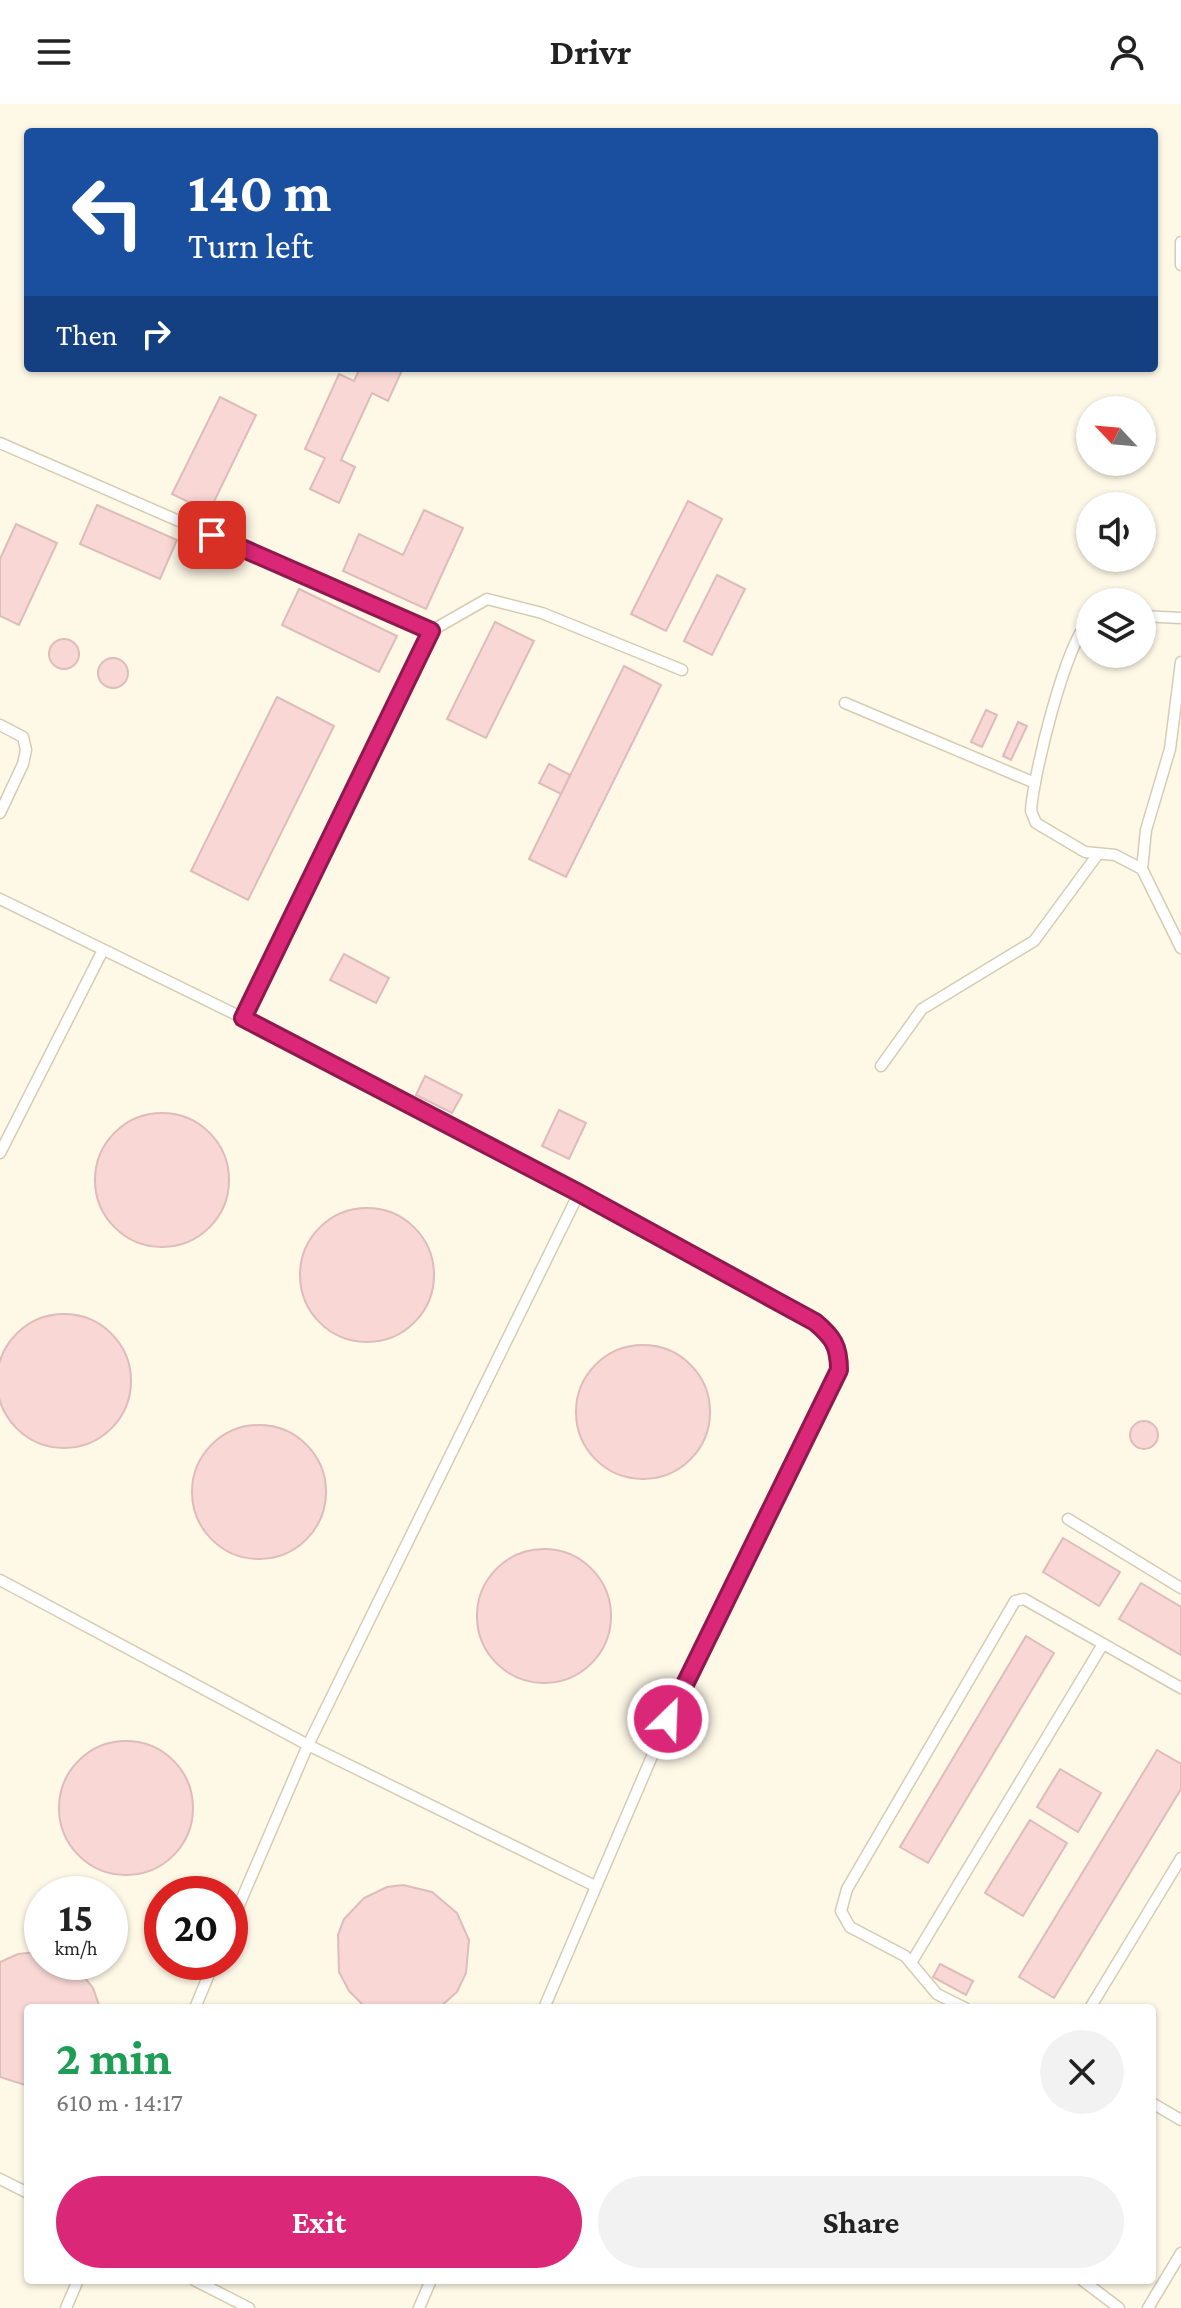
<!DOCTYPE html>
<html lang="en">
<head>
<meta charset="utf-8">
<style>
	body { margin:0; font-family:"Crimson Pro",serif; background:#f2f2f2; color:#222; height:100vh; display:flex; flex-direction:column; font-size:30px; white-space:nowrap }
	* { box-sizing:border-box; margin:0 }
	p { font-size:26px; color:#767676 }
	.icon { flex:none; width:44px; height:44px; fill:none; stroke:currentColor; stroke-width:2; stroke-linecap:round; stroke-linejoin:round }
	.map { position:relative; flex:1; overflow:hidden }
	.panel { position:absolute; left:24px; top:1900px; width:1132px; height:280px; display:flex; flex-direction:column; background:#fff; border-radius:8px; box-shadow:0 2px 6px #0004 }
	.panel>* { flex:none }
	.guide { position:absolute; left:24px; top:24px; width:1134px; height:244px; border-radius:8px; box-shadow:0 2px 6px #0004; background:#1a4fa0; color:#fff; overflow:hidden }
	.needle { width:52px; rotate:296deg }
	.controls { position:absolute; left:1076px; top:292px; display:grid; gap:16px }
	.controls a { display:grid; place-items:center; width:80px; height:80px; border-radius:50%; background:#fff; box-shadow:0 2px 6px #0004; font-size:40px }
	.speed { position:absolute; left:24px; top:1772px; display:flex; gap:16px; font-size:40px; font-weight:700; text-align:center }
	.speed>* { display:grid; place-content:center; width:104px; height:104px; border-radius:50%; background:#fff; box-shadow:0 2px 6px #0004; line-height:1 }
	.speed small { font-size:20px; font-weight:400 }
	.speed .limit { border:12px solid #d22; background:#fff; color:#111 }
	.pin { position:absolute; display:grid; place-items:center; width:68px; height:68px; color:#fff; margin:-34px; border-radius:16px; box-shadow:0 4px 12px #0006 }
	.me { position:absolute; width:88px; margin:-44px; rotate:24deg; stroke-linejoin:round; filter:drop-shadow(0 0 6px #0008) }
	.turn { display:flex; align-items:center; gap:28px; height:168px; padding:0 32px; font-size:36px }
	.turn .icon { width:104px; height:104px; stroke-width:2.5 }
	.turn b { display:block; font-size:56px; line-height:68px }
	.then { display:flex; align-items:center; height:76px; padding:0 32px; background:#0003; gap:16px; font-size:30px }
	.round { display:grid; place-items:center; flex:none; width:84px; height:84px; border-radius:42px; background:#f2f2f2 }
	.head { display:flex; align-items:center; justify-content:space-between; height:136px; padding:0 32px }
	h1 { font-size:48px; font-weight:700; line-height:60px; color:#1e9e55 }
	.button { display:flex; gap:16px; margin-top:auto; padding:16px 32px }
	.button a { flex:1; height:92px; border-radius:48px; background:#db2777; color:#fff; font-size:32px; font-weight:700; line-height:92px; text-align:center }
	.button a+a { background:#f2f2f2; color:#222 }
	header { display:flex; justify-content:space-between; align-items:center; height:104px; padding:0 32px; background:#fff; font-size:36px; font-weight:700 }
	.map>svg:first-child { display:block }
</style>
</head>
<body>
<header><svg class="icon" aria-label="menu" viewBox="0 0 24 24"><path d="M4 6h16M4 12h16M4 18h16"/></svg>Drivr<svg class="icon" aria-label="person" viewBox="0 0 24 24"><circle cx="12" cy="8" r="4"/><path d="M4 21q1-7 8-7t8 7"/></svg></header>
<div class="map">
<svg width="1181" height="2204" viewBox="0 0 1181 2204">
	<rect width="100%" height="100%" fill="#fef8e7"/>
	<g fill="#f8d7d5" stroke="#ddbcbb" stroke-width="2">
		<polygon points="360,264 403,264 388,297 372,289 341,356 355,363 339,399 310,385 325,354 305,345 339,270 354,277"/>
		<polygon points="220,293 256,311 209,408 172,390"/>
		<polygon points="688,397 722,415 666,527 631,510"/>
		<polygon points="97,401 177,436 160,475 80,440"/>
		<polygon points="424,406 463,424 426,505 343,467 359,430 403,451"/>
		<polygon points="16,420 57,439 19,521 0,512 0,455"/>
		<polygon points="717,471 745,485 712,551 684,537"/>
		<polygon points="299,485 397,532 379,568 282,521"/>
		<polygon points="495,518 534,537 486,634 447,615"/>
		<circle cx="64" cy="550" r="15"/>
		<polygon points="1097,550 1118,550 1117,557 1097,555"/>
		<circle cx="113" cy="569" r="15"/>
		<polygon points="624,562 661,581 566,773 529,755"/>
		<polygon points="277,593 334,622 248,796 191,767"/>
		<polygon points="986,606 997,611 982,643 971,638"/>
		<polygon points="1018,618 1027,622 1011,656 1003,652"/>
		<polygon points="549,660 570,671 561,690 539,679"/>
		<polygon points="344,850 389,874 376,899 330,876"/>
		<polygon points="425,972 462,991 452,1009 416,991"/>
		<polygon points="559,1006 586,1019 569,1055 542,1042"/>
		<circle cx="162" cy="1076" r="67"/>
		<circle cx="367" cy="1171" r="67"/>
		<circle cx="64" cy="1277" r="67"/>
		<circle cx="643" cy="1308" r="67"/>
		<circle cx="1144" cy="1331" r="14"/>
		<circle cx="259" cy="1388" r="67"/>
		<polygon points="1063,1434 1120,1468 1099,1502 1043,1468"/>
		<circle cx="544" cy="1512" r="67"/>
		<polygon points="1141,1479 1181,1503 1181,1551 1119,1515"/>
		<polygon points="1026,1532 1054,1549 928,1759 900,1743"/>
		<circle cx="126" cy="1704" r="67"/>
		<polygon points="1157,1646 1181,1660 1181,1685 1054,1894 1019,1873"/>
		<polygon points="1060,1665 1101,1689 1078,1728 1037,1703"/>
		<polygon points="1030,1716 1067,1739 1023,1812 985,1789"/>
		<polygon points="403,1781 432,1788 457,1809 469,1836 466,1869 457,1888 439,1904 366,1904 349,1887 339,1868 338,1831 344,1815 364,1794 387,1783"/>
		<polygon points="38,1848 42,1849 42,1858 68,1858 77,1864 93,1884 100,1904 28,1904 28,1982 0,1973 0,1858 18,1850"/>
		<polygon points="940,1860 973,1877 966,1891 933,1873"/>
	</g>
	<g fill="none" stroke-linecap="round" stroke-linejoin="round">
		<g stroke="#d5ccb1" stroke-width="13">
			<g id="service">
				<polyline points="1181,138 1181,161"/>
				<polyline points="0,339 431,527 487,495 542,509 682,566"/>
				<polyline points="1142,512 1181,514"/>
				<path d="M1090,516C1066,536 1033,672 1031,707L1036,719L1085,748L1115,751L1142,765L1181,844"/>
				<polyline points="845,599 1035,679"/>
				<polyline points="0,621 23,633 26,646 23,660 0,709"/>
				<polyline points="1142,765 1146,726 1170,645 1181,558"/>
				<path d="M0,795L243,914L579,1089L815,1218C833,1233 839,1242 839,1266L680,1587L544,1904"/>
				<polyline points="243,914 431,527"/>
				<polyline points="881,962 922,905 1034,837 1098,750"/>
				<polyline points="0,1049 102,848"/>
				<polyline points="1068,1415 1181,1484"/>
				<polyline points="0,1476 308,1641 595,1782"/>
				<polyline points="230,1822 308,1641 579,1089"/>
				<polyline points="911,1859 1103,1540"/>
				<polyline points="195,1904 214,1858"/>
				<polyline points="965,1904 937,1890 905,1852 850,1823 841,1807 847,1785 1015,1497 1024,1495 1181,1584"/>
				<polyline points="1090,1904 1181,1754"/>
				<polyline points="1152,1999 1181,2016"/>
				<polyline points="0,2075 28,2089"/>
				<polyline points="194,2176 249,2204"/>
				<polyline points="1082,2176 1119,2204"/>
				<polyline points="66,2204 78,2176"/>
				<polyline points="419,2204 431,2176"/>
				<polyline points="1148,2204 1181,2149"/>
			</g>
		</g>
		<use href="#service" stroke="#fff" stroke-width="10"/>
	</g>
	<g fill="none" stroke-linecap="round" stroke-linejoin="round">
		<g stroke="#8e194d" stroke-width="20">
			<path id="route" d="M212,431L431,527L243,914L579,1089L815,1218C833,1233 839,1242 839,1266L668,1615"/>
		</g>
		<use href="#route" stroke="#db2777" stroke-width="14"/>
	</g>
</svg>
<div class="controls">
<a><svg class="needle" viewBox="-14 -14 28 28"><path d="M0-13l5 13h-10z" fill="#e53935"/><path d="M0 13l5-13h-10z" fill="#767676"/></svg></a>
<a><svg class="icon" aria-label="sound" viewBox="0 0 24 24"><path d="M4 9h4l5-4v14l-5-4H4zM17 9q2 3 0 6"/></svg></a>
<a><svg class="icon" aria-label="layers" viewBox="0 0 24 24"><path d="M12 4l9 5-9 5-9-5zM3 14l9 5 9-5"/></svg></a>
</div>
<div class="speed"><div>15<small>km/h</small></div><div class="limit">20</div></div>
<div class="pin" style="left:212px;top:431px;background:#d93025"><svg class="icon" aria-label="arrive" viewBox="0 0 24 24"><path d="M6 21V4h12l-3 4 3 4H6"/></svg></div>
<svg class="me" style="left:668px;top:1615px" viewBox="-20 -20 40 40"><circle r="17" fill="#db2777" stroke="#fff" stroke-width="3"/><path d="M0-11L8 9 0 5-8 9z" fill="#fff"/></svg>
<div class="guide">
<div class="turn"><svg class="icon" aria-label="left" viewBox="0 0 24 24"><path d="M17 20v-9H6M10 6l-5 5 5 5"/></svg><div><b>140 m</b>Turn left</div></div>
<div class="then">Then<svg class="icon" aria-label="right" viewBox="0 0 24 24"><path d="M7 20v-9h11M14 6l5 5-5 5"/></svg></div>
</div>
<section class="panel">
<div class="head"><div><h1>2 min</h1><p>610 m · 14:17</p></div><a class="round"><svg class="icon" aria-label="close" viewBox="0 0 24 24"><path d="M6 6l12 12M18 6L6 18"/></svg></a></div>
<div class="button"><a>Exit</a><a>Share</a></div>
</section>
</div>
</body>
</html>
